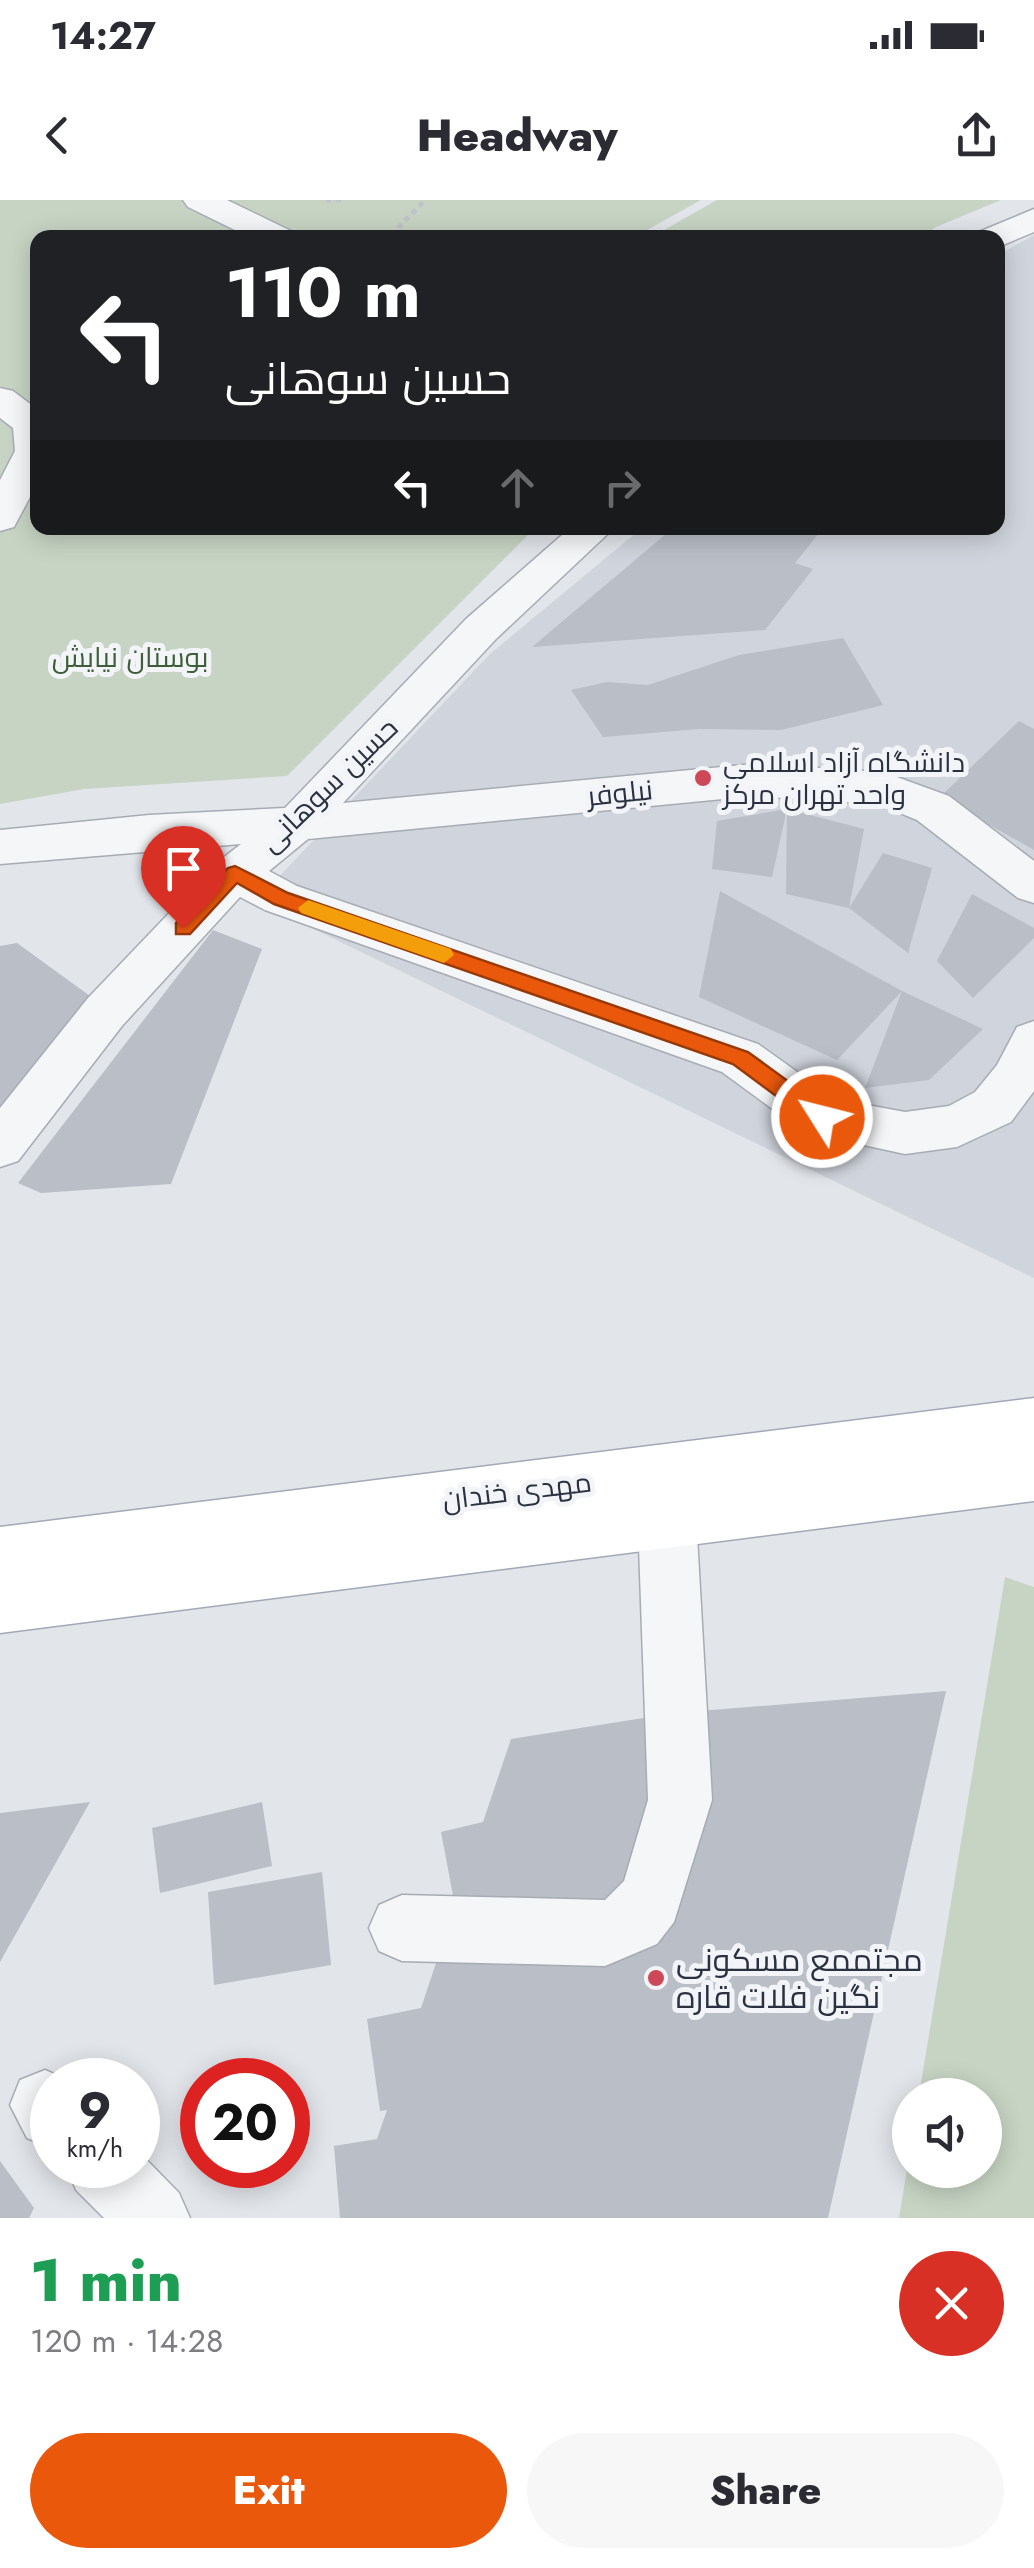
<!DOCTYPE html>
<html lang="en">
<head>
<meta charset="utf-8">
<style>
	body { margin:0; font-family:Jost,Cairo,sans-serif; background:#f7f7f7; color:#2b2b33; height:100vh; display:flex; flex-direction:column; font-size:38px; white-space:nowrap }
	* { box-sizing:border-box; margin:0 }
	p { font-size:32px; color:#7c7c81 }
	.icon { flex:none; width:55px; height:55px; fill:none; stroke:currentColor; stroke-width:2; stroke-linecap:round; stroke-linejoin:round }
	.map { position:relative; height:2018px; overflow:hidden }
	.side { display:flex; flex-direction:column; background:#fff; flex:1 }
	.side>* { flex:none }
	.guide { position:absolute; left:30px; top:30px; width:975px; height:305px; border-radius:20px; box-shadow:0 5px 25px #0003; background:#202124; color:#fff; overflow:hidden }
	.fabs { position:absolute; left:892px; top:1878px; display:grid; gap:20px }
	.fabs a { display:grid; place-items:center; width:110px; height:110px; border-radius:50%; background:#fff; box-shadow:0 5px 25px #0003; font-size:50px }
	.speed { position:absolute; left:30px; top:1858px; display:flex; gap:20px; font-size:50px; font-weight:700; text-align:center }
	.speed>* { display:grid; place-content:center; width:130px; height:130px; border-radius:50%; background:#fff; box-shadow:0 5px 25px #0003; line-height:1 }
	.speed small { font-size:25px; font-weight:400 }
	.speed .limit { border:15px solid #d22; background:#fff; color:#111 }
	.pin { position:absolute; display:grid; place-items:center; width:85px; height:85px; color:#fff; margin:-102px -42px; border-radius:50% 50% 50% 0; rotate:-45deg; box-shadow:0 0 10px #0007 }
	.pin .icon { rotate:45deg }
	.me { position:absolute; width:110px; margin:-55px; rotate:306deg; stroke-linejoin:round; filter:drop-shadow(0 0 8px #0008) }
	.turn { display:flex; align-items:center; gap:35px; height:210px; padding:0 30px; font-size:45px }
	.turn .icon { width:130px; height:130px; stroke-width:2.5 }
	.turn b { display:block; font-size:70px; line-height:85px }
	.lanes { display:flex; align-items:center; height:95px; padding:0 30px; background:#0003; justify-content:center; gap:50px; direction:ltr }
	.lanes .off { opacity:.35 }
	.round { display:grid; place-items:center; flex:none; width:105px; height:105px; border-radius:52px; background:#f7f7f7 }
	.head { display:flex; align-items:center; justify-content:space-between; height:170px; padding:0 30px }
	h1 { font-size:60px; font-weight:800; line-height:75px; color:#1e9e55 }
	.button { display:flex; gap:20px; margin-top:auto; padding:20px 30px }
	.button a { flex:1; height:115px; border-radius:60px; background:#ea580c; color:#fff; font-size:40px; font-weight:800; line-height:115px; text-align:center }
	.button a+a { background:#f7f7f7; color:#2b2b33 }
	.status { display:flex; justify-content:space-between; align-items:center; height:70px; padding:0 50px; background:#fff; direction:ltr }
	.status svg { height:28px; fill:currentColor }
	header { display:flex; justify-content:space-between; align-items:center; height:130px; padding:0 30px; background:#fff; font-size:45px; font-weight:800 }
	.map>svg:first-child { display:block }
</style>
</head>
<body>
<div class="status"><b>14:27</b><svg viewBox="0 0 49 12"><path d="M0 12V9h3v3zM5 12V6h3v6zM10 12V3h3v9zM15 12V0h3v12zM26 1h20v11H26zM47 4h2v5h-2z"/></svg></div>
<header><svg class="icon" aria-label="back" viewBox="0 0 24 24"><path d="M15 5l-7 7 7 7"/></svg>Headway<svg class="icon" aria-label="share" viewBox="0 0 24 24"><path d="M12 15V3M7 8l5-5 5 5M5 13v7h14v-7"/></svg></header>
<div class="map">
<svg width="1034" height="2018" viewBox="0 0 1034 2018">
	<rect width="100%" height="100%" fill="#e2e5ea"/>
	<polygon fill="#d0d4dc" points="1034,35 1034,1078 256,701 490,454 642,328 998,328 998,55"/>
	<g fill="#c7d4c3">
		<polygon points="0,0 701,0 638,35 642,37 38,38 38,328 535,328 287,576 84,589 0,604"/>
		<polygon points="717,0 1001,0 936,27 921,37 665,38 657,34"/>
		<polygon points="1005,1377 1034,1387 1034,2018 899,2018 910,1951 910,1970 985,1970 985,1895 919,1895"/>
	</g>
	<g fill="#b9bec7">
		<polygon points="673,328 823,328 795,363 813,369 765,430 532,447"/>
		<polygon points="843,438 883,505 781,530 699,529 603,537 571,490 607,482 648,485 739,455"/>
		<polygon points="1019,521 1034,529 1034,650 940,597"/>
		<polygon points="787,609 772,677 712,669 717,621"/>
		<polygon points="787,609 864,629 849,708 786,694"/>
		<polygon points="883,653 932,668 908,753 849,708"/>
		<polygon points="720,691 902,791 837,860 699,797"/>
		<polygon points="972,694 1034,728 1034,738 973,798 937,761"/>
		<polygon points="213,730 262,749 171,984 41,993 18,983"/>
		<polygon points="17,743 90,796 0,909 0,746"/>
		<polygon points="902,791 983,829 929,880 865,888"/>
		<polygon points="946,1491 828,2018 340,2018 334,1946 377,1939 387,1910 380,1911 367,1819 421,1808 455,1706 441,1632 483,1622 511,1539 675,1513"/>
		<polygon points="90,1602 0,1762 0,1613"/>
		<polygon points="262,1602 272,1666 160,1693 152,1628"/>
		<polygon points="322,1672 331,1765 214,1785 208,1692"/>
		<polygon points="0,1961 34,2008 29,2018 0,2018"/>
	</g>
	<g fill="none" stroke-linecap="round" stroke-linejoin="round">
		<g stroke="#a7acb4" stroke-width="3">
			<g id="minor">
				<polygon points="183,0 227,0 291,31 296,38 251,38 188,7"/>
				<polygon points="1034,9 1034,32 998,47 998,38 976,38 981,31"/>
				<polygon points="0,188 13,191 38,210 38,282 14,327 0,331 0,280 15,251 13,228 0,218"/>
				<polygon points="570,328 614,328 496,439 343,603 754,564 883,572 949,596 1034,661 1034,703 1018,698 917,620 878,604 754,596 308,639 269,671 297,686 758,844 835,899 905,912 949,906 975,892 997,865 1017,827 1034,821 1034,891 1011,922 957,947 905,954 804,932 722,872 265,710 240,697 122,826 18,961 0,967 0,908 88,798 219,661 241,644 0,664 0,630 149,615 285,608 466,419"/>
				<polygon points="667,1291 688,1299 696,1318 712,1600 674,1722 657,1744 605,1766 402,1761 379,1751 369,1728 379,1705 402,1695 605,1700 624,1681 648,1600 638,1318 646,1299"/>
				<polygon points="45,1870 68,1880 52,1880 52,1948 27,1938 10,1905 20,1880"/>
				<polygon points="138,1951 179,1993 190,2018 104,2018 76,1990 66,1965 138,1965"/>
			</g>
		</g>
		<g stroke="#a1a9b6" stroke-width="3">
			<polygon id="major" points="1034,1198 1034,1301 0,1433 0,1327"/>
		</g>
		<g stroke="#c0c3c9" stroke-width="5" stroke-dasharray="5 5" stroke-linecap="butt">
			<polyline points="326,0 343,0"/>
			<polyline points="398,38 399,27 425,0"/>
		</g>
		<use href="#minor" fill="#f5f6f8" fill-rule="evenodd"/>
		<use href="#major" fill="#fff" fill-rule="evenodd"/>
	</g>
	<polygon fill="#ea580c" stroke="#983908" stroke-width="2.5" points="235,666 288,693 748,852 829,911 832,917 829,924 814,924 733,864 274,704 237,683 190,734 176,734 176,723 228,668"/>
	<polygon fill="#f59e0b" points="308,700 451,749 454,755 444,763 301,713 298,708"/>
	<g fill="#cd4958" stroke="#f2f4f7" stroke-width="4">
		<circle cx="703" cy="578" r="10"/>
		<circle cx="656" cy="1778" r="10"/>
	</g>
	<g text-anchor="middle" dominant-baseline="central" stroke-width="10" stroke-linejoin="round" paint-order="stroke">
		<g font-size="28" fill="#3d5e38" stroke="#f2f4f7">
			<text x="130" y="457">بوستان نیایش</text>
		</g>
		<g font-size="28" fill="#2a3242" stroke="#f2f4f7" text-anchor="start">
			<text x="723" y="562">دانشگاه آزاد اسلامی<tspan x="723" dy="32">واحد تهران مرکز</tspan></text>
		</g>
		<g font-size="28" fill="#2a3242" stroke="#f2f4f7">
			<text transform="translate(329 585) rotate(-44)">حسین سوهانی</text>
			<text transform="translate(620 593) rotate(-6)">نیلوفر</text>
			<text transform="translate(517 1291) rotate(-7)">مهدی خندان</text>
		</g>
		<g font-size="32" fill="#2a3242" stroke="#f2f4f7" text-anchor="start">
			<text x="676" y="1760">مجتممع مسکونی<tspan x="676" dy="37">نگین فلات قاره</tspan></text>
		</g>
	</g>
</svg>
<div class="fabs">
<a><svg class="icon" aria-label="sound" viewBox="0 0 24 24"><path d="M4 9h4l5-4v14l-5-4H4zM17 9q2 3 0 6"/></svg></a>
</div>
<div class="speed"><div>9<small>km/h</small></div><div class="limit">20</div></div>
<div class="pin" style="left:183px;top:728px;background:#d93025"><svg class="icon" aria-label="arrive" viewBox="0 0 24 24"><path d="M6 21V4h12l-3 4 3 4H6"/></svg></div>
<svg class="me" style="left:822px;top:917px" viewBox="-20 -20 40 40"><circle r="17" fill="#ea580c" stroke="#fff" stroke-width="3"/><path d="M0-11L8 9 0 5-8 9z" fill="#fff"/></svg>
<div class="guide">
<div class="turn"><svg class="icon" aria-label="left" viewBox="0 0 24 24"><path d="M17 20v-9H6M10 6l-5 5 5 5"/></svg><div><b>110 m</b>حسین سوهانی</div></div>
<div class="lanes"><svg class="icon" aria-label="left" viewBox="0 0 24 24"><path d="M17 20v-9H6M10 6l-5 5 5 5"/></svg><svg class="icon off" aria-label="ahead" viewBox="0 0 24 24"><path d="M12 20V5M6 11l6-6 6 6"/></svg><svg class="icon off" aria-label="right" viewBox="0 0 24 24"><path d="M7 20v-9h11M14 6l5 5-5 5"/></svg></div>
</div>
</div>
<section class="side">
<div class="head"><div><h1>1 min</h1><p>120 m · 14:28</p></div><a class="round" style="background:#d93025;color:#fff"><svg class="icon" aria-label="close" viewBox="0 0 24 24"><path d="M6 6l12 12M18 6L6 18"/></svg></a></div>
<div class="button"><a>Exit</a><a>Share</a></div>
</section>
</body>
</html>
